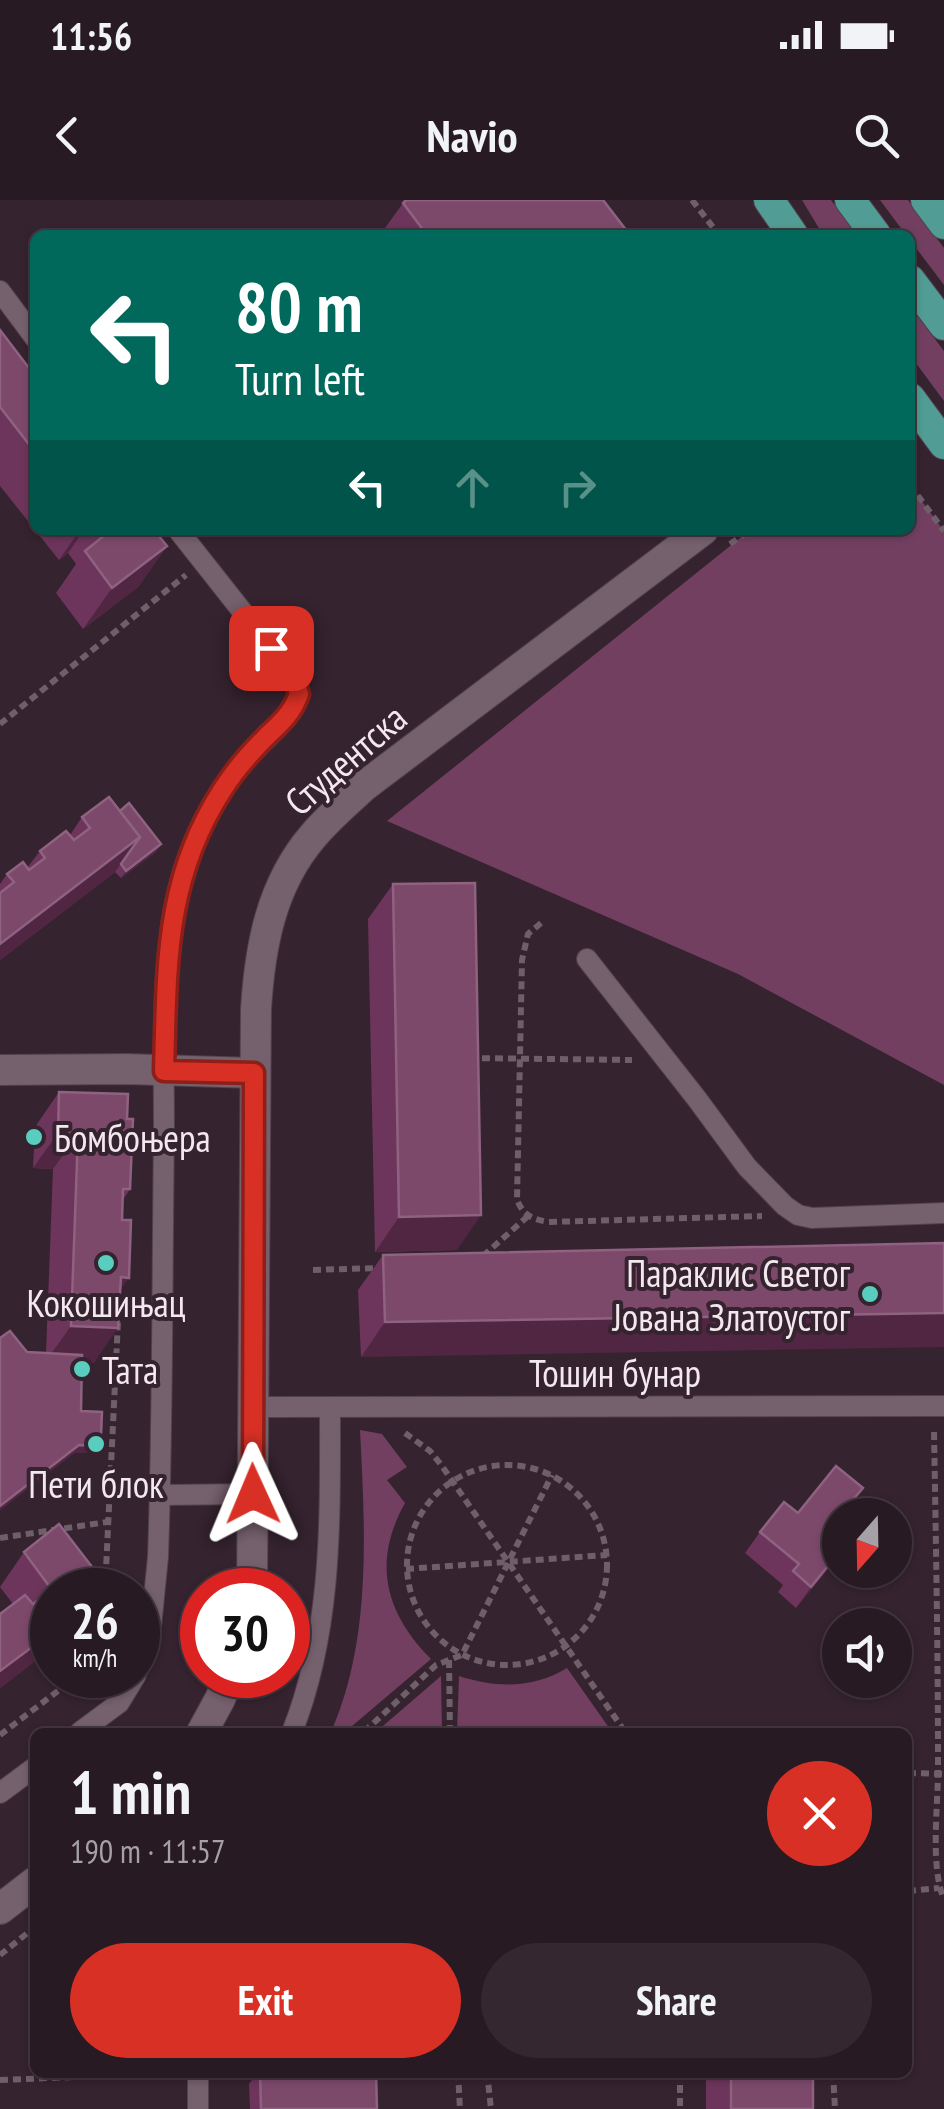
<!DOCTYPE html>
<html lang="en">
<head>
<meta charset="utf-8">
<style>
	body { margin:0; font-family:"PT Sans Narrow",sans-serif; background:#342730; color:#f1f3f6; height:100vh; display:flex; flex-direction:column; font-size:38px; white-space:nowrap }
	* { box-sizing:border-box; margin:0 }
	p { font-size:32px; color:#a5a1a6 }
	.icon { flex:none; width:55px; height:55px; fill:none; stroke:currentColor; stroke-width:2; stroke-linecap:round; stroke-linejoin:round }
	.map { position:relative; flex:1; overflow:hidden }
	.panel { position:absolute; left:30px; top:1528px; width:882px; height:350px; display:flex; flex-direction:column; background:#281a23; border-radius:15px; box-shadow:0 2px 8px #0004,0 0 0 2px #443841 }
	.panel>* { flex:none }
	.top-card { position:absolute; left:30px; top:30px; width:885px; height:305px; border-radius:15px; box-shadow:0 2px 8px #0004,0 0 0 2px #443841; background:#00695c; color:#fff; overflow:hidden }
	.needle { width:65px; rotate:200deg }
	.tools { position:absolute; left:822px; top:1298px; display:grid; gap:20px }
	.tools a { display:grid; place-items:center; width:90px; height:90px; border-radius:50%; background:#281a23; box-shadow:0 2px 8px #0004,0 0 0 2px #443841; font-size:50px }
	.speed { position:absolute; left:30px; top:1368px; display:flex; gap:20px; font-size:50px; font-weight:700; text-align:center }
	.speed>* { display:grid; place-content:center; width:130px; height:130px; border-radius:50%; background:#281a23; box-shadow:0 2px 8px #0004,0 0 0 2px #443841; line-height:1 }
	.speed small { font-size:25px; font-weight:400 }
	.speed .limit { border:15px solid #d22; background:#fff; color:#111 }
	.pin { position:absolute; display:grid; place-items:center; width:85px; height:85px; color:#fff; margin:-42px; border-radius:20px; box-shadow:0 5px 15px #0006 }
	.me { position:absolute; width:110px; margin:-55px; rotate:359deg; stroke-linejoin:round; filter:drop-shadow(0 0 8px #0008) }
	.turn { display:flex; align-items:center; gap:35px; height:210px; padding:0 40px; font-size:45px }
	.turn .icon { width:130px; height:130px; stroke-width:2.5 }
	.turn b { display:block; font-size:70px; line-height:85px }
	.lanes { display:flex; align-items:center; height:95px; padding:0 40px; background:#0003; justify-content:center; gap:50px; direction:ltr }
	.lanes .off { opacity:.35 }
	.round { display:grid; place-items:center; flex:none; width:105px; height:105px; border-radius:52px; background:#342730 }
	.head { display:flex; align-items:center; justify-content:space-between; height:170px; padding:0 40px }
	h1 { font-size:60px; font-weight:700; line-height:75px }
	.cta { display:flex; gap:20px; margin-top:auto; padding:20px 40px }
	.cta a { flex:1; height:115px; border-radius:60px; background:#d93025; color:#fff; font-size:40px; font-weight:700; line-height:115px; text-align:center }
	.cta a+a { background:#342730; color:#f1f3f6 }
	.status { display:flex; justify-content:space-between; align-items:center; height:70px; padding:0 50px; background:#281a23; direction:ltr }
	.status svg { height:28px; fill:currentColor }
	header { display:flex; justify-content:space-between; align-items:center; height:130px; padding:0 40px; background:#281a23; font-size:45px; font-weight:700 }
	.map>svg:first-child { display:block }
</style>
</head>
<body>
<div class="status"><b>11:56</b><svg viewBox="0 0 49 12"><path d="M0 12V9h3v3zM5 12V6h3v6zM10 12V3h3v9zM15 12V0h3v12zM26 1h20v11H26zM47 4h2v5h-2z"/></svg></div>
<header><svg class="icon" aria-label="back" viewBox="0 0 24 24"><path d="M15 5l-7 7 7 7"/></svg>Navio<svg class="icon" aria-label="search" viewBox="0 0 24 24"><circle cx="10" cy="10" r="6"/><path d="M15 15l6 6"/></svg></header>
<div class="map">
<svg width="944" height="1909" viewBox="0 0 944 1909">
	<rect width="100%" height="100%" fill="#35232f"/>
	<g fill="#723f61">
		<polygon points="802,0 831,0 857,35 823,35"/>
		<polygon points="880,0 908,0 944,48 944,85 910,40 910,35 906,35"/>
		<polygon points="910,106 944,151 944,201 910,155"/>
		<polygon points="910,285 944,331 944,885 738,774 387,621 750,330 910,330"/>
		<path d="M360,1230L382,1234L407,1267L387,1280L405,1303C372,1362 385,1413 431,1459L345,1532H331C372,1439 365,1330 360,1230Z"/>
		<path d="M567,1468L612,1532H457L459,1476C496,1488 533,1489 567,1468Z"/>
		<polygon points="441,1476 442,1532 376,1532"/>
	</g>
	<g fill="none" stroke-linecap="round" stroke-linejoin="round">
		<g stroke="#50414b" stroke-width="22">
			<g id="service">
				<polyline points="0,91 35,138"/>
				<polyline points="587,759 697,899 747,967 785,1006 798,1015 812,1018 944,1013"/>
				<polyline points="252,1207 944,1206"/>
				<polyline points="160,1295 253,1294"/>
				<path d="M138,1470L151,1427L158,1357C163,1215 162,1074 164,932C164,852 159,745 184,668C195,633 213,598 237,569C258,544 288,525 299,494L294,477L178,330"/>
				<polyline points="80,1532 119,1503 136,1475"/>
				<path d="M292,1532C333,1429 330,1317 330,1208"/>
				<polyline points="0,1593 35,1567"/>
				<polyline points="198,1872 198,1909"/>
			</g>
		</g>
		<g stroke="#50414b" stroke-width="32">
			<g id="minor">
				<polyline points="0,870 126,869 254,873"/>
				<path d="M252,1390L256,809C260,746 271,685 313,636C328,618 346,603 363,587L703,330"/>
				<polyline points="202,1532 220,1499 230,1475"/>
				<polyline points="0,1709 35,1682"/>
			</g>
		</g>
		<g stroke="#50414b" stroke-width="32">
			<g id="trunk">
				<polyline points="769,0 793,35"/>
				<polyline points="850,0 876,35"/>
				<polyline points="926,0 944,24"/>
				<polyline points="910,80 944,125"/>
				<polyline points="910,198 944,244"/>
			</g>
		</g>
		<g stroke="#6f5f69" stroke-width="6" stroke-dasharray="8 5" stroke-linecap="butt">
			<polyline points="692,0 719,35"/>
			<polyline points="910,285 944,331"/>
			<polyline points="730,344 750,330"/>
			<polyline points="0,524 186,375"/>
			<path d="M541,723L528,734L522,760L517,1000C524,1016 532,1019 548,1022L762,1016"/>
			<polyline points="469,858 632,860"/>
			<polyline points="483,1056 527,1017"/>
			<polyline points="313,1070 379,1068"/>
			<path d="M934,1232C936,1344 938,1457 938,1570C938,1606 930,1668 944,1699"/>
			<polyline points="405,1233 430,1251 442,1266 625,1532"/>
			<circle cx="507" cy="1365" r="100"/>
			<polyline points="0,1338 107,1322"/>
			<polyline points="406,1369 607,1355"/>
			<polyline points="105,1390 118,1121"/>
			<polyline points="449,1460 450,1532"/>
			<polyline points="364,1532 436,1465 462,1455 552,1275"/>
			<polyline points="0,1535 67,1484 74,1475"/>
			<polyline points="908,1573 944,1574"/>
			<polyline points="908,1691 939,1688"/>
			<polyline points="0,1755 35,1727"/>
			<polyline points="458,1872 460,1909"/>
			<polyline points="487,1872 491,1909"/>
			<polyline points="680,1872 680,1909"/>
			<polyline points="833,1872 835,1909"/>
			<polyline points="0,1880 174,1873"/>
		</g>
		<use href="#service" stroke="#75606d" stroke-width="20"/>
		<use href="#minor" stroke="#75606d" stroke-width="30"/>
		<use href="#trunk" stroke="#519c94" stroke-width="30"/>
	</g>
	<g fill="#6d355b">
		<polygon points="403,3 630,35 380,35"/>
		<polygon points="0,130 35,176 35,330 154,330 167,346 138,387 83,429 56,393 76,364 68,353 59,360 0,286"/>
		<polygon points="120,611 161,644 156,652 121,678 115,672 0,760 0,684 7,674 27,668 40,651 70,635 82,617"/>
		<polygon points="393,684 457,1050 375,1052 368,719"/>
		<polygon points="59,892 127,919 130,989 123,1000 120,1090 94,1163 82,1162 81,1211 100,1246 95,1253 74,1253 0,1310 0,1138 27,1152 46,1153 53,969 33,968 35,927"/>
		<polygon points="944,1043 361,1157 358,1090 383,1055"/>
		<polygon points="863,1288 844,1315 840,1315 840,1354 796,1408 778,1392 783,1385 745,1353 760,1332 798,1313"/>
		<polygon points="24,1352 52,1390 52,1448 0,1488 13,1404 0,1387"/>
		<polygon points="258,1872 376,1872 377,1909 250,1909 249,1884"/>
		<rect x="706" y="1872" width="107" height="37"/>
	</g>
	<g fill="#512643">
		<polygon points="80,330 84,330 68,353 59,360"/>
		<polygon points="167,346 138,387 83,429 112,388"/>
		<polygon points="140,637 115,672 0,760 0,744"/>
		<polygon points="161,644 156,652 121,678 126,671"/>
		<polygon points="58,933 78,934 53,969 33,968"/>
		<polygon points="481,1015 457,1050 375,1052 399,1017"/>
		<polygon points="121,1077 129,1078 104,1113"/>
		<polygon points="944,1113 944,1147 361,1157 385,1122"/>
		<polygon points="71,1126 118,1128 94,1163 46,1161"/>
		<polygon points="79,1245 100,1246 95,1253 74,1253 0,1310 0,1306"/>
		<polygon points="840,1351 840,1354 796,1408 811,1387"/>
		<polygon points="52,1432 52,1448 0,1488 0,1471"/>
	</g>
	<g fill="#7c496b" stroke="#8e6280" stroke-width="2.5">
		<polygon points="406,0 603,0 630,35 427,35 403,3"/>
		<polygon points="0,130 35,176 35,252 0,207"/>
		<polygon points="111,330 154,330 167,346 112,388 85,351"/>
		<polygon points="109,597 140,637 0,744 0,693 14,682 7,674 23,662 29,670 45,658 40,651 66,631 74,640 90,628 82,617"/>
		<polygon points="129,603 161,644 126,671 121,664 140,637 120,611"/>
		<polygon points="475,683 481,1015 399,1017 393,684"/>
		<polygon points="59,892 128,894 127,919 133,919 130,989 123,989 122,1020 131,1020 129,1078 121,1077 118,1128 71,1126 78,934 58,933"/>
		<polygon points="944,1043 944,1113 385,1122 383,1055"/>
		<polygon points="10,1131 27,1152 82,1155 81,1211 102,1212 101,1236 100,1246 79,1245 0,1306 0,1138"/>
		<polygon points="836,1266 863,1288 840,1315 840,1351 811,1387 793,1371 799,1364 760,1332 784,1302 798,1313"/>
		<polygon points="59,1324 109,1389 52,1390 52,1432 0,1471 0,1414 25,1395 33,1404 52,1390 24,1352"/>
		<polygon points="260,1872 376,1872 377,1909 261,1909"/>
		<rect x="731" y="1872" width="82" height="37"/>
	</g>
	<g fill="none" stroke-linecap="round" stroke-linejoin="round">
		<g stroke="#8d1f18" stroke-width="25">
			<path id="route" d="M253,1294L254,873L164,871C167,768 164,679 223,589C235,570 251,552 267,536C282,522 292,513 299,494L294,477L271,448"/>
		</g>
		<use href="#route" stroke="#d93025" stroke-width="18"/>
	</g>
	<g fill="#59cebe" stroke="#35232f" stroke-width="4">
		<circle cx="34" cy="937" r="10"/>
		<circle cx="106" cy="1063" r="10"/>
		<circle cx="870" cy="1094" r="10"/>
		<circle cx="82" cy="1169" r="10"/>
		<circle cx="96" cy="1244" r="10"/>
	</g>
	<g text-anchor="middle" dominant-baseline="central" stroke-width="8" stroke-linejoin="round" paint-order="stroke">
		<g font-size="38" fill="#f4e8ef" stroke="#35232f">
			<text transform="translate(345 559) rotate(-41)">Студентска</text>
			<text x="615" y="1172">Тошин бунар</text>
		</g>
		<g font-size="38" fill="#f4e8ef" stroke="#35232f" text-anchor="start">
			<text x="54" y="937">Бомбоњера</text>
			<text x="850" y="1072" text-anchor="end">Параклис Светог<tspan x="850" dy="44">Јована Златоустог</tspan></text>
			<text x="106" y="1102" text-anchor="middle">Кокошињац</text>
			<text x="102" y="1169">Тата</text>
			<text x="96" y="1283" text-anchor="middle">Пети блок</text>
		</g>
	</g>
</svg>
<div class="tools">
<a><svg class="needle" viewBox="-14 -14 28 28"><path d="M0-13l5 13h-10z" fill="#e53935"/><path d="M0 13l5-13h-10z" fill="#a5a1a6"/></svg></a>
<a><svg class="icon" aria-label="sound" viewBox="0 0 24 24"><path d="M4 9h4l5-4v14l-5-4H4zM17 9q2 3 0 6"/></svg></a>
</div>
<div class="speed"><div>26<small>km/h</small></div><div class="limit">30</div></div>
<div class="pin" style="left:271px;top:448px;background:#d93025"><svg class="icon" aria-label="arrive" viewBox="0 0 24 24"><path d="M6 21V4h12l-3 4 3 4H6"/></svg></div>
<svg class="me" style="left:253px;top:1294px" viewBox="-20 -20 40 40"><path d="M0-17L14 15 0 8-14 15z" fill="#d93025" stroke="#fff" stroke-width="4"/></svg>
<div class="top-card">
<div class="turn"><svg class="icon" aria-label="left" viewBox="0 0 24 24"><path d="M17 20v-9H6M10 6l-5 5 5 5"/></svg><div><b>80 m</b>Turn left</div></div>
<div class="lanes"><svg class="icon" aria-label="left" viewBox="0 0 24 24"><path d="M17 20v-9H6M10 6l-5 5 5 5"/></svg><svg class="icon off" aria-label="ahead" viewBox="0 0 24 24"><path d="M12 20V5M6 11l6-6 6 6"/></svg><svg class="icon off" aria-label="right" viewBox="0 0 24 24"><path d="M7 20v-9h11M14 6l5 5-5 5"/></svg></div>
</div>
<section class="panel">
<div class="head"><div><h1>1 min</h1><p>190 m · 11:57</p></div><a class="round" style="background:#d93025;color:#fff"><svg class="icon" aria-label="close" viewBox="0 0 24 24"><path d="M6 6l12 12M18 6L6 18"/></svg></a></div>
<div class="cta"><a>Exit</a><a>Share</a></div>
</section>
</div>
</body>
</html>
